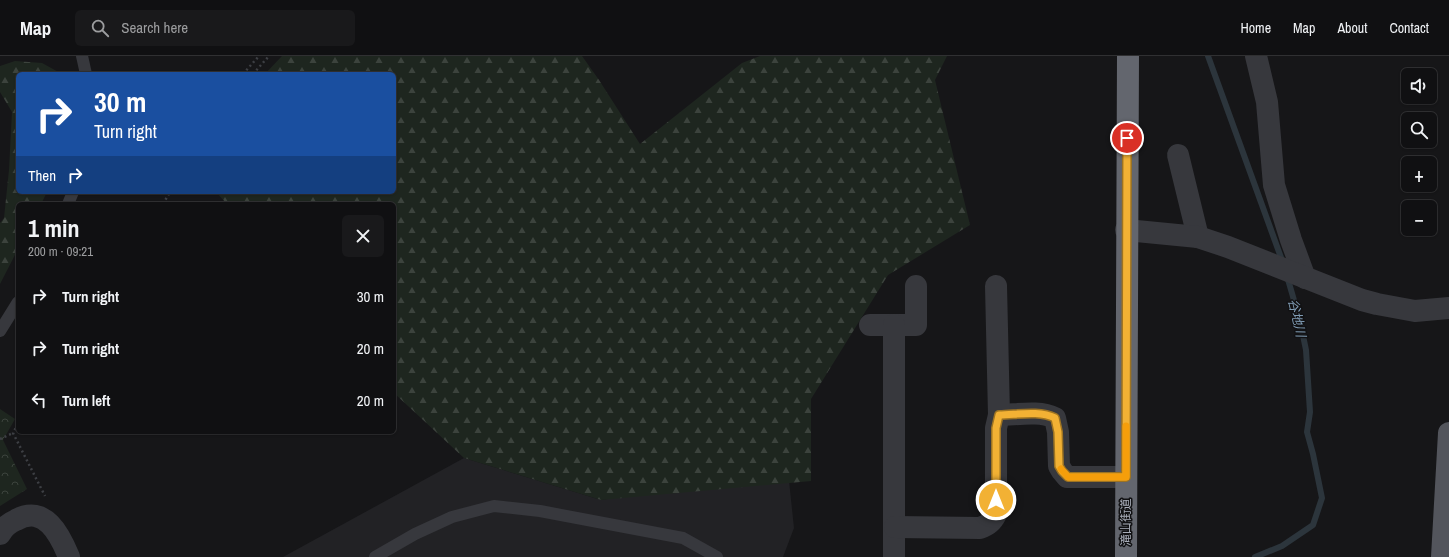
<!DOCTYPE html>
<html lang="en">
<head>
<meta charset="utf-8">
<style>
	body { margin:0; font-family:"Archivo Narrow","Noto Sans JP",sans-serif; background:#19191b; color:#f1f3f6; height:100vh; display:flex; flex-direction:column; font-size:15px; white-space:nowrap }
	* { box-sizing:border-box; margin:0 }
	p { font-size:13px; color:#9c9d9f }
	.icon { flex:none; width:22px; height:22px; fill:none; stroke:currentColor; stroke-width:2; stroke-linecap:round; stroke-linejoin:round }
	.map { position:relative; flex:1; overflow:hidden }
	.drawer { position:absolute; left:16px; top:146px; width:380px; height:232px; display:flex; flex-direction:column; background:#101012; border-radius:6px; box-shadow:0 1px 3px #0004,0 0 0 1px #303032 }
	.drawer>* { flex:none }
	.top-card { position:absolute; left:16px; top:16px; width:380px; height:122px; border-radius:6px; box-shadow:0 1px 3px #0004,0 0 0 1px #303032; background:#1a4fa0; color:#fff; overflow:hidden }
	.tools { position:absolute; left:1401px; top:12px; display:grid; gap:8px }
	.tools a { display:grid; place-items:center; width:36px; height:36px; border-radius:6px; background:#101012; box-shadow:0 1px 3px #0004,0 0 0 1px #303032; font-size:20px }
	.pin { position:absolute; display:grid; place-items:center; width:34px; height:34px; color:#fff; margin:-17px; border:2px solid #fff; border-radius:50%; box-shadow:0 1px 4px #0007 }
	.me { position:absolute; width:44px; margin:-22px; rotate:0deg; stroke-linejoin:round; filter:drop-shadow(0 0 3px #0008) }
	.turn { display:flex; align-items:center; gap:14px; height:84px; padding:0 12px; font-size:18px }
	.turn .icon { width:52px; height:52px; stroke-width:2.5 }
	.turn b { display:block; font-size:28px; line-height:34px }
	.then { display:flex; align-items:center; height:38px; padding:0 12px; background:#0003; gap:8px; font-size:15px }
	.round { display:grid; place-items:center; flex:none; width:42px; height:42px; border-radius:6px; background:#19191b }
	.overview { display:flex; align-items:center; justify-content:space-between; height:68px; padding:0 12px }
	h1 { font-size:24px; font-weight:700; line-height:30px }
	ul { padding:0; list-style:none }
	li { display:flex; align-items:center; gap:12px; height:52px; padding:0 12px }
	li div { flex:1 }
	li b { display:block; font-size:15px }
	li em { font-style:normal }
	header { display:flex; align-items:center; gap:24px; box-sizing:border-box; height:56px; padding:0 20px; background:#101012; border-bottom:1px solid #303032 }
	header strong { font-size:19px }
	nav { display:flex; gap:22px; margin-inline-start:auto; font-size:14px }
	.search { width:280px; height:36px; background:#19191b; display:flex; align-items:center; gap:10px; box-sizing:border-box; padding:0 14px; border-radius:6px; color:#9c9d9f; font-size:15px }
	.map>svg:first-child { display:block }
</style>
</head>
<body>
<header>
<strong>Map</strong>
<div class="search"><svg class="icon" aria-label="search" viewBox="0 0 24 24"><circle cx="10" cy="10" r="6"/><path d="M15 15l6 6"/></svg>Search here</div>
<nav><a>Home</a><a>Map</a><a>About</a><a>Contact</a></nav>
</header>
<div class="map">
<svg width="1449" height="501" viewBox="0 0 1449 501">
	<defs>
		<pattern id="forest-firs" width="22" height="20" patternUnits="userSpaceOnUse"><rect width="22" height="20" fill="#1e261f"/><path d="M5 1l3.5 6h-7zM16 11l3.5 6h-7z" fill="#3c433d"/></pattern>
		<pattern id="park-crowns" width="20" height="18" patternUnits="userSpaceOnUse"><rect width="20" height="18" fill="#1e261f"/><path d="M2 6a3 3 0 1 1 6 0M12 15a3 3 0 1 1 6 0" fill="none" stroke="#3c433d"/></pattern>
	</defs>
	<rect width="100%" height="100%" fill="#161618"/>
	<polygon fill="#222225" points="464,402 601,444 788,415 794,472 783,501 283,501"/>
	<g fill="url(#forest-firs)">
		<polygon points="282,0 582,0 599,24 640,88 742,7 760,0 947,0 935,24 970,169 888,219 811,343 811,425 601,444 464,402 394,337 394,148 227,148 216,136 394,136 394,18 265,18"/>
		<polygon points="15,5 42,7 62,18 18,18 18,136 47,136 41,148 18,148 18,193 0,228 0,167 4,162 9,114 12,56 0,36 0,10"/>
	</g>
	<polygon fill="url(#park-crowns)" points="0,353 15,363 3,384 27,433 0,450"/>
	<g fill="none" stroke-linecap="round" stroke-linejoin="round">
		<g stroke="#2c353c" stroke-width="6">
			<polyline points="1208,0 1283,207"/>
			<polyline points="1255,501 1282,490 1313,469 1322,442 1313,398 1307,376 1310,356 1306,294 1300,265 1287,220"/>
		</g>
		<g stroke="#3d3f44" stroke-width="2.5" stroke-dasharray="2 3" stroke-linecap="butt">
			<polyline points="243,18 259,0"/>
			<polyline points="253,18 269,0"/>
			<polyline points="163,148 170,136"/>
			<polyline points="18,368 13,377 45,440"/>
			<polyline points="0,383 13,377"/>
		</g>
		<g stroke="#37383d" stroke-width="12">
			<polyline points="82,0 86,18"/>
			<polyline points="68,148 73,136"/>
			<polyline points="0,275 18,246"/>
			<polyline points="375,501 415,478 452,461 494,450 540,455 683,482 717,501"/>
		</g>
		<g stroke="#37383d" stroke-width="22">
			<polyline points="1256,0 1267,46 1274,129 1291,184 1305,222"/>
			<polyline points="1178,99 1198,181"/>
			<polyline points="1126,174 1198,181 1228,191 1362,244 1377,248 1415,255 1449,252"/>
			<polyline points="870,269 916,269 916,230"/>
			<polyline points="894,269 894,501"/>
			<path d="M999,359C1016,359 1039,354 1055,362L1058,376L1059,410L1062,415L1067,421H1126"/>
			<path d="M895,471L980,472C988,469 992,466 996,458V372L999,359L996,230"/>
			<path d="M0,478C4,471 9,467 16,464C45,448 60,479 69,501"/>
		</g>
		<polyline stroke="#53555c" stroke-width="22" points="1442,501 1449,377"/>
		<polyline stroke="#63666e" stroke-width="22" points="1126,501 1128,0"/>
	</g>
	<g fill="none" stroke-linecap="round" stroke-linejoin="round">
		<g stroke="#9d7322" stroke-width="10">
			<path id="route" d="M996,444V372L999,359C1016,359 1039,354 1055,362L1058,376L1059,410L1062,415L1068,421H1126L1127,82"/>
		</g>
		<use href="#route" stroke="#f2b134" stroke-width="7"/>
		<polyline stroke="#f59e0b" stroke-width="7" points="1061,413 1068,421 1126,421 1126,370"/>
	</g>
	<g text-anchor="middle" dominant-baseline="central" stroke-width="3" stroke-linejoin="round" paint-order="stroke">
		<g font-size="12" fill="#a8adb8" stroke="#111113">
			<text transform="translate(1126 466) rotate(-90)">滝山街道</text>
		</g>
		<g font-size="13" font-style="italic" fill="#7f9bb3" stroke="#111113">
			<text transform="translate(1297 262) rotate(77)">谷地川</text>
		</g>
	</g>
</svg>
<div class="tools">
<a><svg class="icon" aria-label="sound" viewBox="0 0 24 24"><path d="M4 9h4l5-4v14l-5-4H4zM17 9q2 3 0 6"/></svg></a>
<a><svg class="icon" aria-label="search" viewBox="0 0 24 24"><circle cx="10" cy="10" r="6"/><path d="M15 15l6 6"/></svg></a>
<a>+</a>
<a>−</a>
</div>
<div class="pin" style="left:1127px;top:82px;background:#d93025"><svg class="icon" aria-label="arrive" viewBox="0 0 24 24"><path d="M6 21V4h12l-3 4 3 4H6"/></svg></div>
<svg class="me" style="left:996px;top:444px" viewBox="-20 -20 40 40"><circle r="17" fill="#f2b134" stroke="#fff" stroke-width="3"/><path d="M0-11L8 9 0 5-8 9z" fill="#fff"/></svg>
<div class="top-card">
<div class="turn"><svg class="icon" aria-label="right" viewBox="0 0 24 24"><path d="M7 20v-9h11M14 6l5 5-5 5"/></svg><div><b>30 m</b>Turn right</div></div>
<div class="then">Then<svg class="icon" aria-label="right" viewBox="0 0 24 24"><path d="M7 20v-9h11M14 6l5 5-5 5"/></svg></div>
</div>
<section class="drawer">
<div class="overview"><div><h1>1 min</h1><p>200 m · 09:21</p></div><a class="round"><svg class="icon" aria-label="close" viewBox="0 0 24 24"><path d="M6 6l12 12M18 6L6 18"/></svg></a></div>
<ul>
<li><svg class="icon" aria-label="right" viewBox="0 0 24 24"><path d="M7 20v-9h11M14 6l5 5-5 5"/></svg><div><b>Turn right</b></div><em>30 m</em></li>
<li><svg class="icon" aria-label="right" viewBox="0 0 24 24"><path d="M7 20v-9h11M14 6l5 5-5 5"/></svg><div><b>Turn right</b></div><em>20 m</em></li>
<li><svg class="icon" aria-label="left" viewBox="0 0 24 24"><path d="M17 20v-9H6M10 6l-5 5 5 5"/></svg><div><b>Turn left</b></div><em>20 m</em></li>
</ul>
</section>
</div>
</body>
</html>
